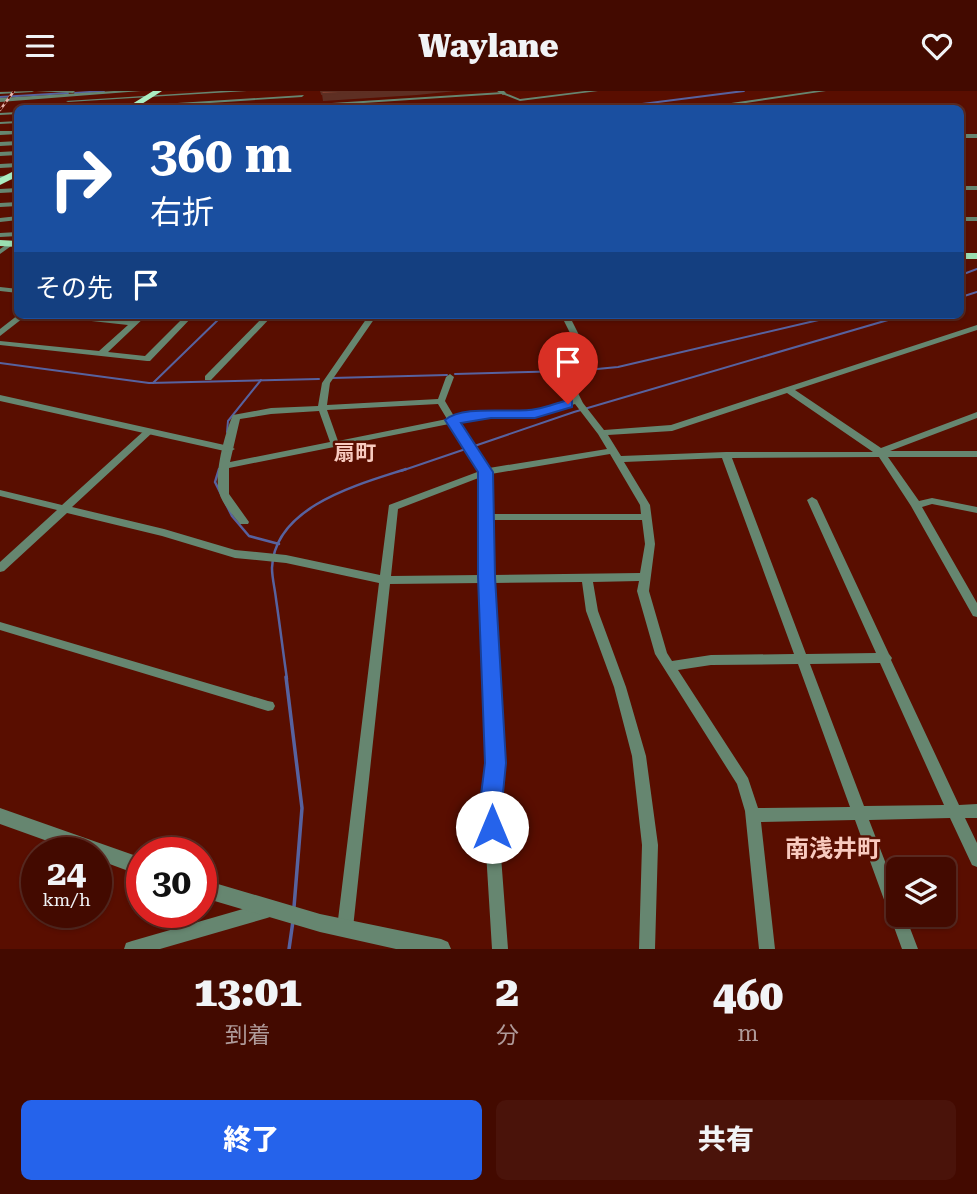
<!DOCTYPE html>
<html lang="ja">
<head>
<meta charset="utf-8">
<style>
	body { margin:0; font-family:"Roboto Serif","Noto Sans JP",serif; background:#4a130a; color:#f1f3f6; height:100vh; display:flex; flex-direction:column; font-size:26px; white-space:nowrap }
	* { box-sizing:border-box; margin:0 }
	p { font-size:23px; color:#af9a99 }
	.icon { flex:none; width:38px; height:38px; fill:none; stroke:currentColor; stroke-width:2; stroke-linecap:round; stroke-linejoin:round }
	.map { position:relative; height:858px; overflow:hidden }
	.side { display:flex; flex-direction:column; background:#430a00; flex:1 }
	.side>* { flex:none }
	.guide { position:absolute; left:14px; top:14px; width:950px; height:214px; border-radius:10px; box-shadow:0 2px 5px #0004,0 0 0 2px #5b2b22; background:#1a4fa0; color:#fff; overflow:hidden }
	.buttons { position:absolute; left:886px; top:766px; display:grid; gap:14px }
	.buttons a { display:grid; place-items:center; width:70px; height:70px; border-radius:10px; background:#430a00; box-shadow:0 2px 5px #0004,0 0 0 2px #5b2b22; font-size:35px }
	.speed { position:absolute; left:21px; top:746px; display:flex; gap:14px; font-size:35px; font-weight:700; text-align:center }
	.speed>* { display:grid; place-content:center; width:91px; height:91px; border-radius:50%; background:#430a00; box-shadow:0 2px 5px #0004,0 0 0 2px #5b2b22; line-height:1 }
	.speed small { font-size:18px; font-weight:400 }
	.speed .limit { border:10px solid #d22; background:#fff; color:#111 }
	.pin { position:absolute; display:grid; place-items:center; width:60px; height:60px; color:#fff; margin:-72px -30px; border-radius:50% 50% 50% 0; rotate:-45deg; box-shadow:0 0 7px #0007 }
	.pin .icon { rotate:45deg }
	.me { position:absolute; width:77px; margin:-38px; rotate:0deg; stroke-linejoin:round; filter:drop-shadow(0 0 5px #0008) }
	.turn { display:flex; align-items:center; gap:24px; height:147px; padding:0 21px; font-size:32px }
	.turn .icon { width:91px; height:91px; stroke-width:2.5 }
	.turn b { display:block; font-size:49px; line-height:60px }
	.then { display:flex; align-items:center; height:66px; padding:0 21px; background:#0003; gap:14px; font-size:26px }
	.eta { display:flex; justify-content:space-evenly; align-items:center; height:119px; text-align:center }
	.eta b { font-size:42px; font-weight:800; line-height:49px }
	.primary-button { display:flex; gap:14px; margin-top:auto; padding:14px 21px }
	.primary-button a { flex:1; height:80px; border-radius:10px; background:#2563eb; color:#fff; font-size:28px; font-weight:800; line-height:80px; text-align:center }
	.primary-button a+a { background:#4a130a; color:#f1f3f6 }
	header { display:flex; justify-content:space-between; align-items:center; height:91px; padding:0 21px; background:#430a00; font-size:32px; font-weight:800 }
	.map>svg:first-child { display:block }
</style>
</head>
<body>
<header><svg class="icon" aria-label="menu" viewBox="0 0 24 24"><path d="M4 6h16M4 12h16M4 18h16"/></svg>Waylane<svg class="icon" aria-label="heart" viewBox="0 0 24 24"><path d="M12 20l-8-8c-3-5 5-10 8-4 3-6 11-1 8 4z"/></svg></header>
<div class="map">
<svg width="977" height="858" viewBox="0 0 977 858">
	<rect width="100%" height="100%" fill="#590e00"/>
	<g fill="none" stroke-linecap="round" stroke-linejoin="round">
		<g stroke="#57629f" stroke-width="2">
			<polyline points="75,2 104,0"/>
			<polyline points="0,6 68,2"/>
			<polyline points="603,18 744,0"/>
			<polyline points="961,184 977,178"/>
			<polyline points="961,206 977,201"/>
			<polyline points="0,272 149,292 319,288"/>
			<polyline points="576,280 618,276 840,224"/>
			<polyline points="455,283 570,280"/>
			<polyline points="332,287 447,284"/>
			<polyline points="153,292 223,224"/>
			<polyline points="227,341 228,330 261,289"/>
			<polyline points="401,380 574,321 905,224"/>
		</g>
		<g stroke="#57629f" stroke-width="2.5">
			<polyline points="219,378 215,391 232,425 249,445 279,453"/>
			<path d="M287,588C283,561 280,535 276,508C275,498 272,487 272,477C274,415 360,393 406,378"/>
		</g>
		<g stroke="#57629f" stroke-width="3.5">
			<polyline points="286,586 302,717 294,816"/>
			<polyline points="289,858 293,830"/>
		</g>
		<g fill="#668670" fill-rule="evenodd">
			<polygon points="34,0 32,1 0,3 0,1"/>
			<polygon points="36,0 74,0 75,1 73,2"/>
			<polygon points="221,0 247,0 68,11 66,10"/>
			<polygon points="585,0 598,0 520,10 502,3 271,18 238,18 503,1 520,8"/>
			<polygon points="814,0 826,0 706,18 690,18"/>
			<polygon points="304,4 302,6 117,18 83,18"/>
			<polygon points="539,15 541,17 520,18 522,17"/>
			<polygon points="18,21 18,23 0,24 0,22"/>
			<polygon points="18,30 18,32 0,33 0,31"/>
			<polygon points="0,40 18,40 18,43 0,44"/>
			<rect x="961" y="43" width="16" height="4"/>
			<polygon points="18,50 18,54 0,55 0,51"/>
			<polygon points="18,60 18,64 0,65 0,61"/>
			<polygon points="18,72 18,76 0,77 0,73"/>
			<polygon points="18,84 18,88 0,89 0,85"/>
			<rect x="961" y="95" width="16" height="4"/>
			<polygon points="18,97 18,101 0,102 0,98"/>
			<polygon points="18,111 18,115 0,116 0,112"/>
			<polygon points="18,125 18,129 0,131 0,127"/>
			<rect x="961" y="126" width="16" height="4"/>
			<polygon points="18,141 18,145 0,146 0,142"/>
			<polygon points="9,152 14,153 0,163 0,158"/>
			<polygon points="0,196 18,198 18,202 0,200"/>
			<polygon points="51,224 78,224 133,229 139,224 147,224 108,261 145,265 186,224 194,224 150,270 147,270 0,254 0,250 99,260 128,234 55,226"/>
			<polygon points="265,224 273,224 211,289 205,289 205,285"/>
			<path d="M369,224H377L330,292L327,314L438,308L446,286L450,283L454,286L445,310L455,327L491,319L534,320L573,309L568,298L572,246L561,224H569L580,246L576,298L583,312L604,339L671,334L977,234V239L795,299L881,357L977,321V327L890,360H977V366H888L919,410L932,407L977,416V422L932,413L922,416L977,512V526L973,525L911,415L879,366L732,367L806,563L876,562L807,409L812,406L817,409L889,563L892,567L891,569L959,714L977,713V727H965L977,752V776L972,774L950,727L869,729L898,804V824H905L918,858H902L855,729L761,731L775,858H759L745,720L737,693L655,563L637,500L639,490L593,491L598,520L626,596L646,665L658,754L655,858H639L642,754L632,665L614,596L586,520L582,491L493,492L503,672L497,712L508,858H492L483,712L489,672L482,492L390,493L353,837L351,843L345,845L339,843L337,837L379,492L286,472L235,467L162,445L67,422L4,480L0,481V471L57,419L0,405V399L62,414L146,338H152L154,340L152,342L72,416L164,438L235,459L286,464L380,484L389,414L480,380C472,363 459,350 449,333L229,377V403L249,431L248,433H240C233,424 222,413 219,401C214,383 225,341 233,324L271,317L318,315L322,292ZM787,302L873,361H726L621,365L608,344L672,340ZM438,313L447,328L338,350L327,319ZM575,313L598,343L607,358L489,377C480,361 467,348 458,331L491,325L535,326ZM319,320L330,351L230,371L240,328L271,323ZM610,363L640,414L641,423H492L491,383ZM722,367L794,563L711,564L672,570L667,562L649,500L655,453L650,414L624,371ZM481,386V484L391,485L398,418ZM492,429H642L645,453L640,482L493,484ZM880,572L944,714L864,715L810,573ZM798,573L850,716L758,717L748,687L678,579L711,574Z"/>
			<polygon points="0,531 268,610 273,611 275,615 273,619 268,620 0,539"/>
			<polygon points="267,811 273,813 275,819 273,825 267,827 160,858 124,858 126,852 132,850"/>
		</g>
		<g fill="#668670" fill-rule="evenodd">
			<polygon points="114,0 141,0 0,11 0,7"/>
			<polygon points="497,0 504,0 506,2 503,4"/>
			<polygon points="18,224 27,224 0,245 0,238"/>
			<polygon points="0,304 229,355 235,358 229,361 0,310"/>
			<polygon points="0,717 142,767 142,785 96,768 96,761 78,761 0,733"/>
			<polygon points="201,788 320,823 441,848 448,851 451,858 396,858 320,841 201,806"/>
		</g>
		<g fill="#9adeb1" fill-rule="evenodd">
			<polygon points="0,149 18,150 18,156 0,155"/>
			<rect x="961" y="162" width="16" height="6"/>
		</g>
		<g fill="#abeec1" fill-rule="evenodd">
			<polygon points="153,0 162,0 134,18 124,18"/>
			<polygon points="18,78 18,85 0,94 0,87"/>
		</g>
		<g stroke="#e7b6ab" stroke-width="2.5">
			<polyline id="rail" points="0,19 14,0"/>
		</g>
		<use href="#rail" stroke="#590e00" stroke-width="2" stroke-dasharray="3.5" stroke-linecap="butt"/>
	</g>
	<polygon fill="#5e2f23" points="371,0 456,0 417,4 323,10 322,3"/>
	<polygon fill="#874332" stroke="#5e2f23" stroke-width="2" points="321,0 371,0 322,3"/>
	<path fill="#2563eb" stroke="#184099" stroke-width="2" d="M568,309L572,310V316L535,327H491L461,332L493,381L495,486L506,672L502,712L503,736L500,743L492,746L484,743L481,736L480,712L485,672L478,486V381L445,329C464,313 513,323 536,318C547,316 557,312 568,309Z"/>
	<g text-anchor="middle" dominant-baseline="central" stroke-width="5" stroke-linejoin="round" paint-order="stroke">
		<g font-size="21" font-weight="bold" fill="#f8cabf" stroke="#590e00">
			<text x="355" y="362">扇町</text>
		</g>
		<g font-size="24" font-weight="bold" fill="#f8cabf" stroke="#590e00">
			<text x="833" y="758">南浅井町</text>
		</g>
	</g>
</svg>
<div class="buttons">
<a><svg class="icon" aria-label="layers" viewBox="0 0 24 24"><path d="M12 4l9 5-9 5-9-5zM3 14l9 5 9-5"/></svg></a>
</div>
<div class="speed"><div>24<small>km/h</small></div><div class="limit">30</div></div>
<div class="pin" style="left:568px;top:313px;background:#d93025"><svg class="icon" aria-label="arrive" viewBox="0 0 24 24"><path d="M6 21V4h12l-3 4 3 4H6"/></svg></div>
<svg class="me" style="left:492px;top:736px" viewBox="-20 -20 40 40"><circle r="19" fill="#fff"/><path d="M0-13L10 11 0 6-10 11z" fill="#2563eb"/></svg>
<div class="guide">
<div class="turn"><svg class="icon" aria-label="right" viewBox="0 0 24 24"><path d="M7 20v-9h11M14 6l5 5-5 5"/></svg><div><b>360 m</b>右折</div></div>
<div class="then">その先<svg class="icon" aria-label="arrive" viewBox="0 0 24 24"><path d="M6 21V4h12l-3 4 3 4H6"/></svg></div>
</div>
</div>
<section class="side">
<div class="eta">
<div><b>13:01</b><p>到着</p></div>
<div><b>2</b><p>分</p></div>
<div><b>460</b><p>m</p></div>
</div>
<div class="primary-button"><a>終了</a><a>共有</a></div>
</section>
</body>
</html>
